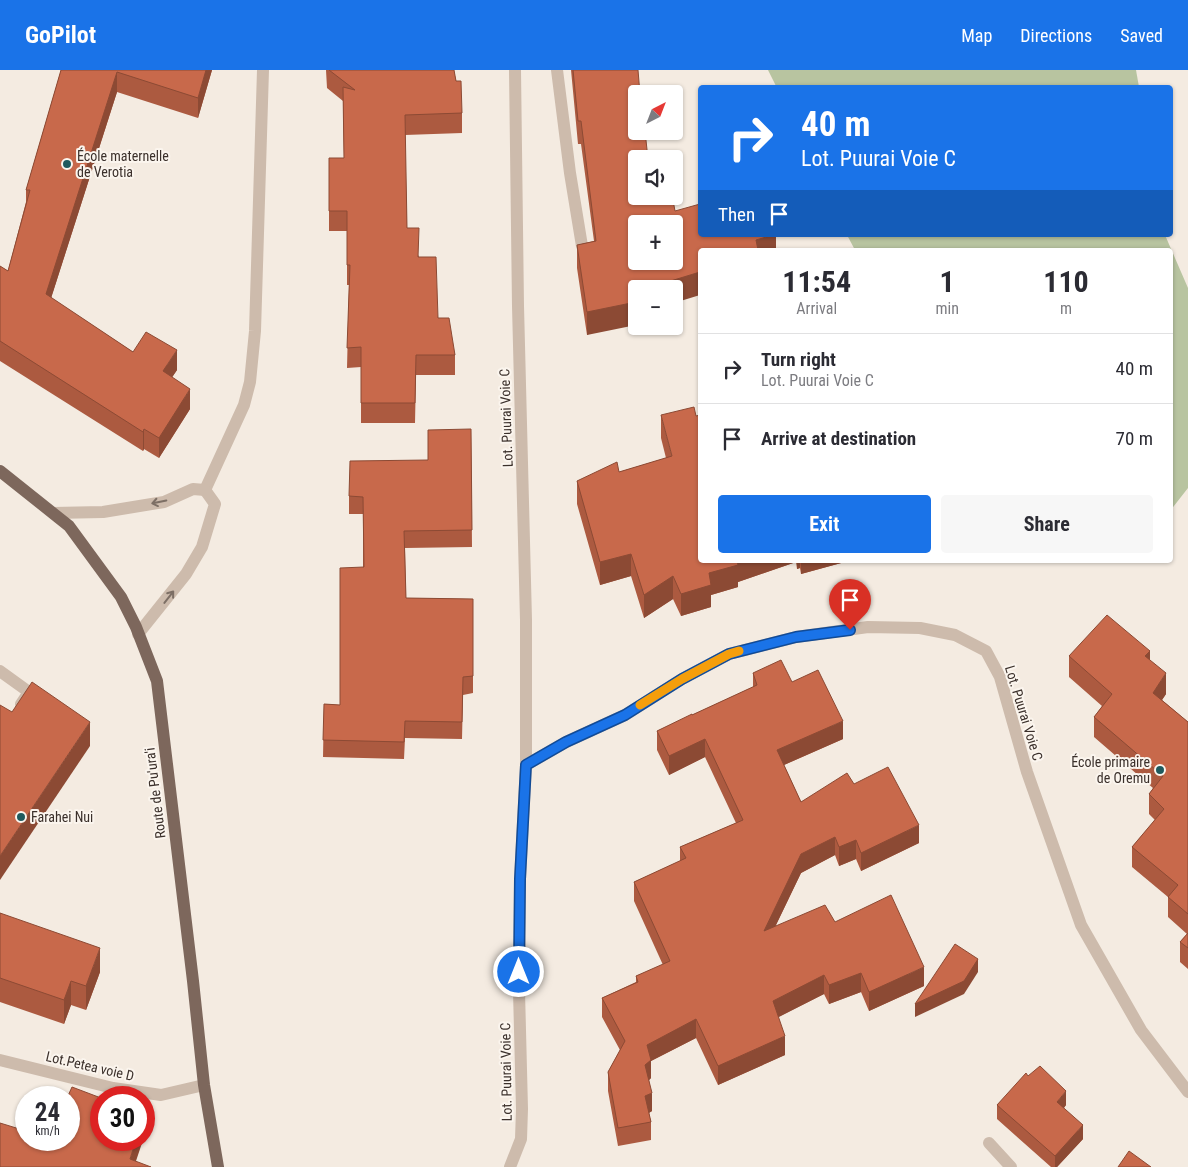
<!DOCTYPE html>
<html lang="en">
<head>
<meta charset="utf-8">
<style>
	body { margin:0; font-family:"Roboto Condensed",sans-serif; background:#f7f7f7; color:#2b2b33; height:100vh; display:flex; flex-direction:column; font-size:19px; white-space:nowrap }
	* { box-sizing:border-box; margin:0 }
	p { font-size:16px; color:#7c7c81 }
	.icon { flex:none; width:28px; height:28px; fill:none; stroke:currentColor; stroke-width:2; stroke-linecap:round; stroke-linejoin:round }
	.map { position:relative; flex:1; overflow:hidden }
	.drawer { position:absolute; left:698px; top:178px; width:475px; height:315px; display:flex; flex-direction:column; background:#fff; border-radius:5px; box-shadow:0 1px 4px #0004 }
	.drawer>* { flex:none }
	.guide { position:absolute; left:698px; top:15px; width:475px; height:152px; border-radius:5px; box-shadow:0 1px 4px #0004; background:#1a73e8; color:#fff; overflow:hidden }
	.needle { width:32px; rotate:42deg }
	.fabs { position:absolute; left:628px; top:15px; display:grid; gap:10px }
	.fabs a { display:grid; place-items:center; width:55px; height:55px; border-radius:5px; background:#fff; box-shadow:0 1px 4px #0004; font-size:25px }
	.speed { position:absolute; left:15px; top:1016px; display:flex; gap:10px; font-size:25px; font-weight:700; text-align:center }
	.speed>* { display:grid; place-content:center; width:65px; height:65px; border-radius:50%; background:#fff; box-shadow:0 1px 4px #0004; line-height:1 }
	.speed small { font-size:12px; font-weight:400 }
	.speed .limit { border:8px solid #d22; background:#fff; color:#111 }
	.pin { position:absolute; display:grid; place-items:center; width:42px; height:42px; color:#fff; margin:-51px -21px; border-radius:50% 50% 50% 0; rotate:-45deg; box-shadow:0 0 5px #0007 }
	.pin .icon { rotate:45deg }
	.me { position:absolute; width:55px; margin:-28px; rotate:0deg; stroke-linejoin:round; filter:drop-shadow(0 0 4px #0008) }
	.turn { display:flex; align-items:center; gap:18px; height:105px; padding:0 20px; font-size:22px }
	.turn .icon { width:65px; height:65px; stroke-width:2.5 }
	.turn b { display:block; font-size:35px; line-height:42px }
	.then { display:flex; align-items:center; height:48px; padding:0 20px; background:#0003; gap:10px; font-size:19px }
	.eta { display:flex; justify-content:space-evenly; align-items:center; height:85px; text-align:center }
	.eta b { font-size:30px; font-weight:700; line-height:35px }
	.cta { display:flex; gap:10px; margin-top:auto; padding:10px 20px }
	.cta a { flex:1; height:58px; border-radius:5px; background:#1a73e8; color:#fff; font-size:20px; font-weight:700; line-height:58px; text-align:center }
	.cta a+a { background:#f7f7f7; color:#2b2b33 }
	ul { padding:0; list-style:none }
	li { display:flex; align-items:center; gap:15px; height:70px; padding:0 20px; border-top:1px solid #e1e1e2 }
	li div { flex:1 }
	li b { display:block; font-size:19px }
	li em { font-style:normal }
	header { display:flex; align-items:center; gap:30px; box-sizing:border-box; height:70px; padding:0 25px; background:#1a73e8; color:#fff }
	header strong { font-size:24px }
	nav { display:flex; gap:28px; margin-inline-start:auto; font-size:18px }
	.map>svg:first-child { display:block }
</style>
</head>
<body>
<header>
<strong>GoPilot</strong>
<nav><a>Map</a><a>Directions</a><a>Saved</a></nav>
</header>
<div class="map">
<svg width="1188" height="1097" viewBox="0 0 1188 1097">
	<rect width="100%" height="100%" fill="#f4ebe1"/>
	<g fill="#b8c4a0">
		<polygon points="768,0 1136,0 1139,17 777,18"/>
		<polygon points="847,165 1165,165 1188,218 1188,418 1170,441 1170,180 855,180"/>
	</g>
	<g fill="none" stroke-linecap="round" stroke-linejoin="round">
		<g stroke="#cdbbac" stroke-width="12">
			<polyline points="557,0 570,103 582,176"/>
			<polyline points="205,420 244,335 250,312 255,261 263,0"/>
			<polyline points="53,443 103,442 164,432 193,419 205,420"/>
			<polyline points="138,564 186,504 202,477 215,434 205,420"/>
			<polyline points="0,601 29,622 21,634"/>
			<polyline points="526,695 566,672 625,645 682,609 729,584 796,567 868,557 920,558 955,565 986,581 1000,607 1027,702 1081,855 1141,960 1188,1022"/>
			<polyline points="0,990 113,1018 161,1025 204,1015"/>
			<polyline points="989,1073 1011,1097"/>
			<polyline points="510,1097 521,1069 522,1039 519,921 520,809 526,695 526,550 518,236 515,0"/>
		</g>
		<polyline stroke="#7d675c" stroke-width="12" points="0,401 69,456 121,527 136,557 157,611 193,911 204,1015 218,1097"/>
	</g>
	<g fill="#ac5a40">
		<polygon points="61,0 212,0 198,48 117,22 51,228 133,282 177,300 172,307 190,339 159,388 144,379 143,381 0,291 0,196 8,201 26,132 26,120"/>
		<polygon points="326,0 454,0 456,11 462,43 462,63 405,65 407,158 419,187 438,248 455,285 455,305 416,305 415,353 361,353 361,297 347,298 349,215 347,215 347,161 329,161 329,88 344,88 343,31 327,18"/>
		<polygon points="571,0 638,0 636,89 661,126 661,132 675,141 776,165 776,180 674,219 587,265 577,198 577,175 594,171 581,74 578,74"/>
		<polygon points="661,345 700,490 852,490 801,504 800,498 797,499 796,492 738,512 738,517 711,525 711,537 681,546 673,529 644,548 631,506 600,515 577,434 577,411 619,402 666,388 661,368"/>
		<polygon points="471,359 472,477 405,478 406,528 473,529 473,623 463,625 462,669 405,668 404,689 323,687 324,634 340,635 363,497 363,444 349,444 349,426 428,390"/>
		<polygon points="1069,586 1150,590 1166,624 1162,630 1188,652 1188,899 1180,892 1180,872 1187,864 1168,847 1168,827 1132,797 1132,777 1155,750 1149,744 1149,724 1153,718 1094,667 1094,647 1102,636 1069,607"/>
		<polygon points="753,603 792,612 843,669 784,695 801,732 854,714 919,773 861,801 856,789 839,796 835,785 801,803 775,857 835,852 924,916 869,941 861,922 829,934 824,924 778,947 785,985 718,1015 696,968 651,991 651,1008 649,1010 652,1041 649,1043 651,1052 651,1070 618,1076 608,1021 608,1002 620,980 602,947 602,928 636,912 636,906 663,895 634,831 634,812 680,791 680,777 736,753 705,687 669,705 657,680 657,661 692,645 753,617"/>
		<polygon points="0,843 100,902 86,940 71,935 64,954 0,932"/>
		<polygon points="1028,1006 1066,1035 1064,1038 1083,1069 1057,1097 1051,1097 997,1049 997,1035"/>
	</g>
	<g fill="#8c4a34">
		<polygon points="206,0 212,0 198,48 198,28"/>
		<polygon points="117,2 117,22 46,244 46,224"/>
		<polygon points="659,126 661,126 661,131 659,154"/>
		<polygon points="773,165 776,165 776,180 756,180 756,170"/>
		<polygon points="700,202 700,225 674,233 674,219 651,219 651,217"/>
		<polygon points="636,232 636,255 587,265 587,242"/>
		<polygon points="177,280 177,300 163,321 163,301"/>
		<polygon points="190,319 190,339 159,388 159,368"/>
		<polygon points="144,359 144,379 143,381 143,362"/>
		<polygon points="631,484 631,506 600,515 600,492"/>
		<polygon points="737,490 796,490 796,492 738,512 738,517 711,525 711,537 681,546 681,524 709,503"/>
		<polygon points="797,490 800,490 800,498 797,499"/>
		<polygon points="801,490 852,490 801,504"/>
		<polygon points="673,506 673,529 644,548 644,525"/>
		<polygon points="1150,581 1150,601 1145,586"/>
		<polygon points="1166,603 1166,624 1153,643 1153,623"/>
		<polygon points="843,651 843,669 777,698 777,680"/>
		<polygon points="90,652 90,676 0,810 0,786"/>
		<polygon points="705,669 705,687 669,705 669,686"/>
		<polygon points="919,755 919,773 861,801 861,783"/>
		<polygon points="835,767 835,785 801,803 764,880 764,861 801,784"/>
		<polygon points="856,770 856,789 839,796 839,777"/>
		<polygon points="100,878 100,902 86,940 86,916"/>
		<polygon points="978,889 978,902 964,924 915,947 915,934"/>
		<polygon points="924,897 924,916 869,941 869,922"/>
		<polygon points="861,903 861,922 829,934 829,915"/>
		<polygon points="824,905 824,924 773,950 773,931"/>
		<polygon points="71,911 71,935 64,954 64,930"/>
		<polygon points="696,949 696,968 651,991 651,1008 645,1014 645,995 647,975"/>
		<polygon points="785,966 785,985 718,1015 718,996"/>
		<polygon points="1066,1021 1066,1035 1057,1046 1057,1032"/>
		<polygon points="652,1023 652,1041 645,1045 645,1026"/>
		<polygon points="145,1043 145,1063 144,1066 144,1047"/>
		<polygon points="1083,1055 1083,1069 1057,1097 1055,1097 1055,1086"/>
		<polygon points="136,1070 143,1070 134,1097 130,1089"/>
	</g>
	<g fill="#c8694b" stroke="#8c4a34" fill-rule="evenodd">
		<polygon points="61,0 206,0 198,28 117,2 46,224 133,282 146,262 177,280 163,301 190,319 159,368 144,359 143,362 0,271 0,196 8,201 30,120 26,120"/>
		<polygon points="329,0 454,0 456,11 461,11 462,43 405,45 407,158 419,158 418,187 436,187 438,248 449,248 455,285 416,285 415,333 361,333 361,277 347,278 350,195 347,195 347,141 329,141 329,88 344,88 343,17 355,20"/>
		<path d="M573,0H638L640,24H636V61H645L648,89H636V126H659V132L673,130L675,141L700,134V165H773L756,170L758,180H700V202L651,217V219H636V232L587,242L577,175L596,171L581,51H578ZM636,154H674V191H636Z"/>
		<polygon points="694,337 696,346 700,345 700,490 737,490 738,495 709,503 711,515 681,524 673,506 644,525 631,484 600,492 577,411 617,392 619,402 672,386 661,345"/>
		<polygon points="471,359 472,460 404,461 406,528 473,529 473,606 463,607 462,652 405,651 404,672 323,670 324,634 340,635 340,498 364,497 363,427 349,426 350,391 428,390 428,360"/>
		<polygon points="1107,545 1150,581 1145,586 1166,603 1153,623 1188,652 1188,844 1168,827 1178,815 1132,777 1164,739 1149,724 1163,706 1094,647 1112,624 1069,586"/>
		<polygon points="781,590 792,612 818,600 843,651 777,680 801,732 847,703 854,714 888,697 919,755 861,783 856,770 839,777 835,767 801,784 764,861 825,835 835,852 891,825 924,897 869,922 861,903 829,915 824,905 773,931 785,966 718,996 696,949 647,975 651,990 645,995 652,1023 645,1026 651,1052 618,1058 608,1002 625,971 602,928 638,912 636,906 670,891 634,812 686,788 680,777 743,750 705,669 669,686 657,661 692,644 692,645 757,615 753,603"/>
		<polygon points="32,612 90,652 0,786 0,635 12,642"/>
		<polygon points="0,843 100,878 86,916 71,911 64,930 0,908"/>
		<polygon points="1188,863 1188,878 1180,872"/>
		<polygon points="955,874 978,889 964,911 915,934"/>
		<polygon points="1040,996 1066,1021 1057,1032 1083,1055 1055,1086 997,1035 1026,1003 1028,1006"/>
		<polygon points="72,1017 101,1028 101,1070 136,1070 130,1089 151,1097 0,1097 0,1053 26,1061 26,1070 69,1070 69,1028 67,1028"/>
		<polygon points="1129,1081 1151,1097 1118,1097"/>
	</g>
	<defs><path id="oneway-shaft" d="M-6 0H5M1.5-3L5.5 0L1.5 3" fill="none" stroke-width="1.6" stroke-linecap="round" stroke-linejoin="round" transform="scale(1.25)"/></defs>
	<g stroke="#7d6f65">
		<use href="#oneway-shaft" transform="translate(159 432) rotate(168)"/>
		<use href="#oneway-shaft" transform="translate(169 527) rotate(-52)"/>
	</g>
	<g fill="none" stroke-linecap="round" stroke-linejoin="round">
		<g stroke="#114b97" stroke-width="12">
			<polyline id="route" points="519,902 520,809 526,695 566,672 625,645 682,609 729,584 796,567 850,560"/>
		</g>
		<use href="#route" stroke="#1a73e8" stroke-width="9"/>
		<polyline stroke="#f59e0b" stroke-width="9" points="640,635 682,609 729,584 739,581"/>
	</g>
	<g fill="#1f5a5e" stroke="#fbf5ee" stroke-width="2">
		<circle cx="67" cy="94" r="5"/>
		<circle cx="1160" cy="700" r="5"/>
		<circle cx="21" cy="747" r="5"/>
	</g>
	<g text-anchor="middle" dominant-baseline="central" stroke-width="4" stroke-linejoin="round" paint-order="stroke">
		<g font-size="14" fill="#3b302b" stroke="#fbf5ee" text-anchor="start">
			<text x="77" y="86">École maternelle<tspan x="77" dy="16">de Verotia</tspan></text>
			<text x="1150" y="692" text-anchor="end">École primaire<tspan x="1150" dy="16">de Oremu</tspan></text>
			<text x="31" y="747">Farahei Nui</text>
		</g>
		<g font-size="14" fill="#3b302b" stroke="#fbf5ee">
			<text transform="translate(506 348) rotate(-92)">Lot. Puurai Voie C</text>
			<text transform="translate(1024 643) rotate(73)">Lot. Puurai Voie C</text>
			<text transform="translate(155 723) rotate(-97)">Route de Pu'ura'i</text>
			<text transform="translate(90 996) rotate(13)">Lot.Petea voie D</text>
			<text transform="translate(506 1002) rotate(-91)">Lot. Puurai Voie C</text>
		</g>
	</g>
</svg>
<div class="fabs">
<a><svg class="needle" viewBox="-14 -14 28 28"><path d="M0-13l5 13h-10z" fill="#e53935"/><path d="M0 13l5-13h-10z" fill="#7c7c81"/></svg></a>
<a><svg class="icon" aria-label="sound" viewBox="0 0 24 24"><path d="M4 9h4l5-4v14l-5-4H4zM17 9q2 3 0 6"/></svg></a>
<a>+</a>
<a>−</a>
</div>
<div class="speed"><div>24<small>km/h</small></div><div class="limit">30</div></div>
<div class="pin" style="left:850px;top:560px;background:#d93025"><svg class="icon" aria-label="arrive" viewBox="0 0 24 24"><path d="M6 21V4h12l-3 4 3 4H6"/></svg></div>
<svg class="me" style="left:519px;top:902px" viewBox="-20 -20 40 40"><circle r="17" fill="#1a73e8" stroke="#fff" stroke-width="3"/><path d="M0-11L8 9 0 5-8 9z" fill="#fff"/></svg>
<div class="guide">
<div class="turn"><svg class="icon" aria-label="right" viewBox="0 0 24 24"><path d="M7 20v-9h11M14 6l5 5-5 5"/></svg><div><b>40 m</b>Lot. Puurai Voie C</div></div>
<div class="then">Then<svg class="icon" aria-label="arrive" viewBox="0 0 24 24"><path d="M6 21V4h12l-3 4 3 4H6"/></svg></div>
</div>
<section class="drawer">
<div class="eta">
<div><b>11:54</b><p>Arrival</p></div>
<div><b>1</b><p>min</p></div>
<div><b>110</b><p>m</p></div>
</div>
<ul>
<li><svg class="icon" aria-label="right" viewBox="0 0 24 24"><path d="M7 20v-9h11M14 6l5 5-5 5"/></svg><div><b>Turn right</b><p>Lot. Puurai Voie C</p></div><em>40 m</em></li>
<li><svg class="icon" aria-label="arrive" viewBox="0 0 24 24"><path d="M6 21V4h12l-3 4 3 4H6"/></svg><div><b>Arrive at destination</b></div><em>70 m</em></li>
</ul>
<div class="cta"><a>Exit</a><a>Share</a></div>
</section>
</div>
</body>
</html>
